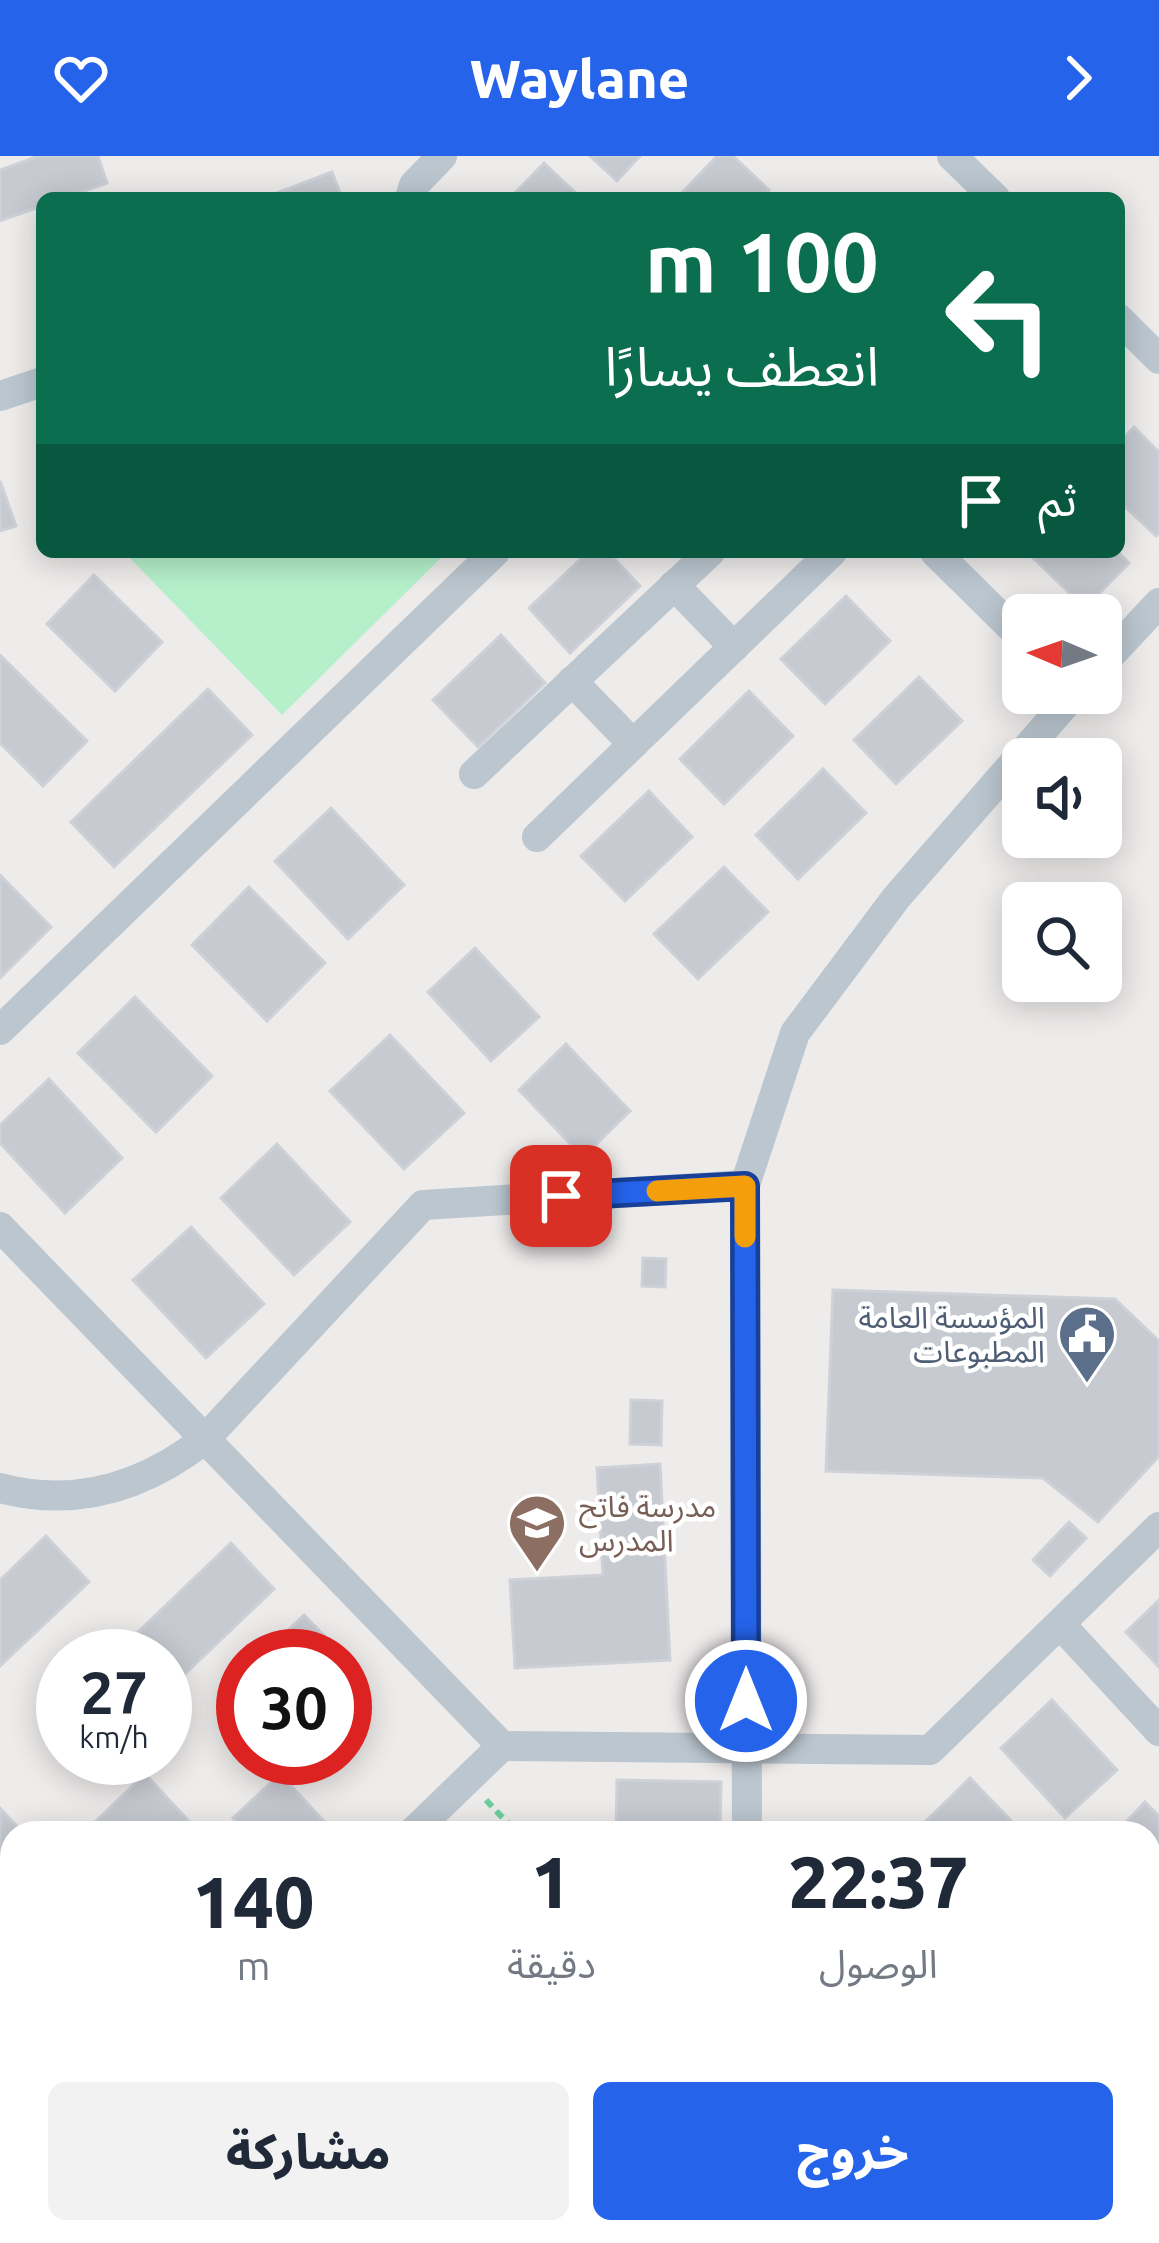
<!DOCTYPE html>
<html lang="ar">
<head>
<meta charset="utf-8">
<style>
	body { margin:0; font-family:Ubuntu,"Noto Sans Arabic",sans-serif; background:#f2f2f3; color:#1f2937; direction:rtl; height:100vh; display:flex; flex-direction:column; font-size:45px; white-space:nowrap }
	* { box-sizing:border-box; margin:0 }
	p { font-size:39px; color:#747a83 }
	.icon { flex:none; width:66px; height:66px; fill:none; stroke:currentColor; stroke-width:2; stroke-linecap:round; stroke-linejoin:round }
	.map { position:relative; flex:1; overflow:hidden; direction:ltr }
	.details { position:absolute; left:0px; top:1665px; width:1161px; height:423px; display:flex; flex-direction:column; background:#fff; border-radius:36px 36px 0 0; box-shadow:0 6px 30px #0003; direction:rtl }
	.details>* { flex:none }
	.guide { position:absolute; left:36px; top:36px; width:1089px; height:366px; border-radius:18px; box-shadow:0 6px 30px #0003; direction:rtl; background:#0b6e4f; color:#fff; overflow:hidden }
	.needle { width:78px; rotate:272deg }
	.controls { position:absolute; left:1002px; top:438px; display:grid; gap:24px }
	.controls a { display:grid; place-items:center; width:120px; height:120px; border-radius:18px; background:#fff; box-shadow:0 6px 30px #0003; font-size:60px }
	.speed { position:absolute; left:36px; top:1473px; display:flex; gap:24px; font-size:60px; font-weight:700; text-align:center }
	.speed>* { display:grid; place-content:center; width:156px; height:156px; border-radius:50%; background:#fff; box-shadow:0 6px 30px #0003; line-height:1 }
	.speed small { font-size:30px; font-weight:400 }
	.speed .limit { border:18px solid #d22; background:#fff; color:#111 }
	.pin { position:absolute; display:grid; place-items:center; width:102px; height:102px; color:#fff; margin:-51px; border-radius:24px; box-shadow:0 6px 18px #0006 }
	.me { position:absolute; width:132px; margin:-66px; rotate:0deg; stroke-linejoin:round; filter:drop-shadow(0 0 9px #0008) }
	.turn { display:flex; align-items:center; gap:42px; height:252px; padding:0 48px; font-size:54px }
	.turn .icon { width:156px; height:156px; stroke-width:2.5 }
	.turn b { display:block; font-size:84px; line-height:102px }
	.then { display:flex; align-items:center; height:114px; padding:0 48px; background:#0003; gap:24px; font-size:45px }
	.eta { display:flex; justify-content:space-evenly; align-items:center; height:204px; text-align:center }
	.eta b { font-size:72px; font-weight:800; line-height:84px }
	.action { display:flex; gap:24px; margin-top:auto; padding:24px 48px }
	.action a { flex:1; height:138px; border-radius:18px; background:#2563eb; color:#fff; font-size:48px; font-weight:800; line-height:138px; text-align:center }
	.action a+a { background:#f2f2f3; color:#1f2937 }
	header { display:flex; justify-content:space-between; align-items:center; height:156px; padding:0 48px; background:#2563eb; color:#fff; font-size:54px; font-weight:800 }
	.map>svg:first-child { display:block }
</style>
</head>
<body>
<header><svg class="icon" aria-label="forward" viewBox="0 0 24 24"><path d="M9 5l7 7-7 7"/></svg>Waylane<svg class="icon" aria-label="heart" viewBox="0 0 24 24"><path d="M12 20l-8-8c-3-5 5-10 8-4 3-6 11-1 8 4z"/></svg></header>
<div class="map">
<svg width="1159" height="2087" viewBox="0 0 1159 2087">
	<rect width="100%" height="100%" fill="#eeebeb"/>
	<polygon fill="#b5f0cb" points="124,396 447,396 282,559"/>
	<g fill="#c7cad1" stroke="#ced1d8" stroke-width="3">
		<polygon points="39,0 98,0 107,27 64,42 42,42 42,50 0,65 0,14"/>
		<polygon points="590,0 640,0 617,25"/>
		<polygon points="717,0 733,0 769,34 762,42 677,42"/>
		<polygon points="544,7 581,42 510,42"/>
		<polygon points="332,16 342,42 264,42"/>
		<polygon points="1134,271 1159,296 1159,377 1156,380 1119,345 1119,286"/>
		<polygon points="0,325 16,370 0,375"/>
		<polygon points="588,396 608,396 640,430 570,497 529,452"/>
		<polygon points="1027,396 1118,396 1129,407 1085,452"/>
		<polygon points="94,419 162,486 115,535 47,468"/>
		<polygon points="846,440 890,485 825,548 781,503"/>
		<polygon points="501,479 545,527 478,591 433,544"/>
		<polygon points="0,499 87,585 43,630 0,587"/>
		<polygon points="919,521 962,565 896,628 854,584"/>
		<polygon points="208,533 252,579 114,711 71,666"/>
		<polygon points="749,535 793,580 724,648 680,603"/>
		<polygon points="823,613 866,657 798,723 756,679"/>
		<polygon points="649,635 692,681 625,745 581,700"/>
		<polygon points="331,652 404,729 348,783 275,705"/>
		<polygon points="724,711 768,756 698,823 654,778"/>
		<polygon points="0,719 51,771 0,822"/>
		<polygon points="249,731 325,807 267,865 192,789"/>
		<polygon points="475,792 539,861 491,905 428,836"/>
		<polygon points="135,841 212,920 156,976 78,897"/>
		<polygon points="390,879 464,957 404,1013 330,935"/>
		<polygon points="566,888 630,955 583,1001 519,934"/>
		<polygon points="49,923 122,1002 65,1057 0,987 0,969"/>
		<polygon points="277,988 350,1066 294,1119 221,1042"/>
		<polygon points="191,1071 264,1148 206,1202 133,1124"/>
		<polygon points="643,1102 666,1103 665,1131 642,1130"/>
		<polygon points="833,1134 1115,1143 1159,1185 1159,1300 1098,1366 1043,1322 826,1315"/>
		<polygon points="631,1244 662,1245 661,1289 630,1288"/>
		<polygon points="660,1308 670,1504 515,1512 510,1424 603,1419 597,1312"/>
		<polygon points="1069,1366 1086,1382 1050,1420 1033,1404"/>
		<polygon points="46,1380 89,1426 0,1510 0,1424"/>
		<polygon points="231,1387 274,1433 165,1537 165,1500 113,1500"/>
		<polygon points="1159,1444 1159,1511 1126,1476"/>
		<polygon points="304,1459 344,1500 261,1500"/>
		<polygon points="1052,1544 1117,1614 1065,1662 1001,1592"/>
		<polygon points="145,1618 200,1677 107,1677 96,1665"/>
		<polygon points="280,1618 335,1677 247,1677 233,1662"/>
		<polygon points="970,1622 1023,1677 932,1677 923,1668"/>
		<polygon points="617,1624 721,1626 720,1677 616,1677"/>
		<polygon points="1145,1646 1159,1660 1159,1759 1149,1749 1149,1677 1116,1677"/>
		<polygon points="0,1652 23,1677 12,1677 12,1762 0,1749"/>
		<polygon points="1159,1826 1159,1909 1149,1899 1149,1836"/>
		<polygon points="78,2076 147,2076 157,2087 66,2087"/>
		<polygon points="254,2076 348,2076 354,2081 348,2087 243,2087"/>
		<polygon points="532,2076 627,2076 630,2080 623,2087 543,2087"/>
		<polygon points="732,2076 829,2076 839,2087 727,2087 724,2084"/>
	</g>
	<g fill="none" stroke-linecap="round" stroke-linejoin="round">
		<g stroke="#6bd09c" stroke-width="6" stroke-dasharray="9 6" stroke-linecap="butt">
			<polyline points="486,1644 517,1677"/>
			<polyline points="657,2087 668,2076"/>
		</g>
		<g stroke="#bbc6cf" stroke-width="30">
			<polyline points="952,0 995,42"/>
			<polyline points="410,42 414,29 442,0"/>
			<polyline points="1119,163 1159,203"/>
			<polyline points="0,240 42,226"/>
			<polyline points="935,396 1023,483"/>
			<polyline points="674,429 734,491"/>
			<polyline points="1101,509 1159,447"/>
			<polyline points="572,525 633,588"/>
			<polyline points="474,618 710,396"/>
			<polyline points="537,681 832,396"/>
			<polyline points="0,874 495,396"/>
			<polyline points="0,1071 502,1590"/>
			<path d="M0,1332C76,1352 144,1331 205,1283L423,1049L745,1029"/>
			<polyline points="1060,1468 1159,1575"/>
			<polyline points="412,1677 502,1590 930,1594 1159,1371"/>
			<polyline points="747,1677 745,1029 795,877 896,742 1075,537"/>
			<polyline points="0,1827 12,1822"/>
			<polyline points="0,2070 12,2058"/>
			<polyline points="952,2076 962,2087"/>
			<polyline points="430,2087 442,2076"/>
			<polyline points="1130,2087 1143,2076"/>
		</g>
	</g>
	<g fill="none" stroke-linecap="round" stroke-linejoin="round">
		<g stroke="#184099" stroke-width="30">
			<polyline id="route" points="561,1040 745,1030 746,1545"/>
		</g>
		<use href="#route" stroke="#2563eb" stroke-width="21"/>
		<polyline stroke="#f59e0b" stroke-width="21" points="657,1035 745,1030 745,1081"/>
	</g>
	<defs>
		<g id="civic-pin" transform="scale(3)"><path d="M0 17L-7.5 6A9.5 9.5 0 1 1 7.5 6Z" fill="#5c6f8a" stroke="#fff"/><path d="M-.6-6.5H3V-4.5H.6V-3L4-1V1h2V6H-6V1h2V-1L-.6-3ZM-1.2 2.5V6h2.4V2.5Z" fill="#fff"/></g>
		<g id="school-pin" transform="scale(3)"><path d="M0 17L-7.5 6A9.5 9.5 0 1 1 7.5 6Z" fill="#8d6e63" stroke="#fff"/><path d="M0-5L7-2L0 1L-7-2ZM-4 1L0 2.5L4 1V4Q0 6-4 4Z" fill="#fff"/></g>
	</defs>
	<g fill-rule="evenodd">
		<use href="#civic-pin" x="1087" y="1178"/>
		<use href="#school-pin" x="537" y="1367"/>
	</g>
	<g text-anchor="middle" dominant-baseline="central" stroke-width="9" stroke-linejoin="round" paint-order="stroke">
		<g font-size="30" fill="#4e5e75" stroke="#fff" text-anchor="end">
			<text x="1045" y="1161">المؤسسة العامة<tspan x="1045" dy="34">المطبوعات</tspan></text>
		</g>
		<g font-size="30" fill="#785e54" stroke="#fff" text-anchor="start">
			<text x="579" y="1350">مدرسة فاتح<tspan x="579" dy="34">المدرس</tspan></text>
		</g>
	</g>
</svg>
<div class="controls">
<a><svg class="needle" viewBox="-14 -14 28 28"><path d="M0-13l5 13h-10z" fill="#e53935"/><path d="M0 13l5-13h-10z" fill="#747a83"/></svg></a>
<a><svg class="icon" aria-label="sound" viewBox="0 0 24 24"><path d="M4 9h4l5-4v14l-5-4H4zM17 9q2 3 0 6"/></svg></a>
<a><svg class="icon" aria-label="search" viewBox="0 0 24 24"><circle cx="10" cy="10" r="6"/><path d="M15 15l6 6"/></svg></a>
</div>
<div class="speed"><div>27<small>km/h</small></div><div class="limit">30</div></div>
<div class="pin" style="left:561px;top:1040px;background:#d93025"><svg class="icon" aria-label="arrive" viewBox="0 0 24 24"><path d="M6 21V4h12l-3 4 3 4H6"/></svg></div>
<svg class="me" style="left:746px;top:1545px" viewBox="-20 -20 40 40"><circle r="17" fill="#2563eb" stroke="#fff" stroke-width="3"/><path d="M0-11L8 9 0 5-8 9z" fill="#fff"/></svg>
<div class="guide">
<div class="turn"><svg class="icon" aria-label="left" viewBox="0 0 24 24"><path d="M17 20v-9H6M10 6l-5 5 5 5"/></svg><div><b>100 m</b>انعطف يسارًا</div></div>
<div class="then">ثم<svg class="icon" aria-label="arrive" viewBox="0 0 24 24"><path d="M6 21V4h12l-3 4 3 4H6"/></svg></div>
</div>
<section class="details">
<div class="eta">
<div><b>22:37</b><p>الوصول</p></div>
<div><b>1</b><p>دقيقة</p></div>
<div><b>140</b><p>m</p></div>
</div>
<div class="action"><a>خروج</a><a>مشاركة</a></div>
</section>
</div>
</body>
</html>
